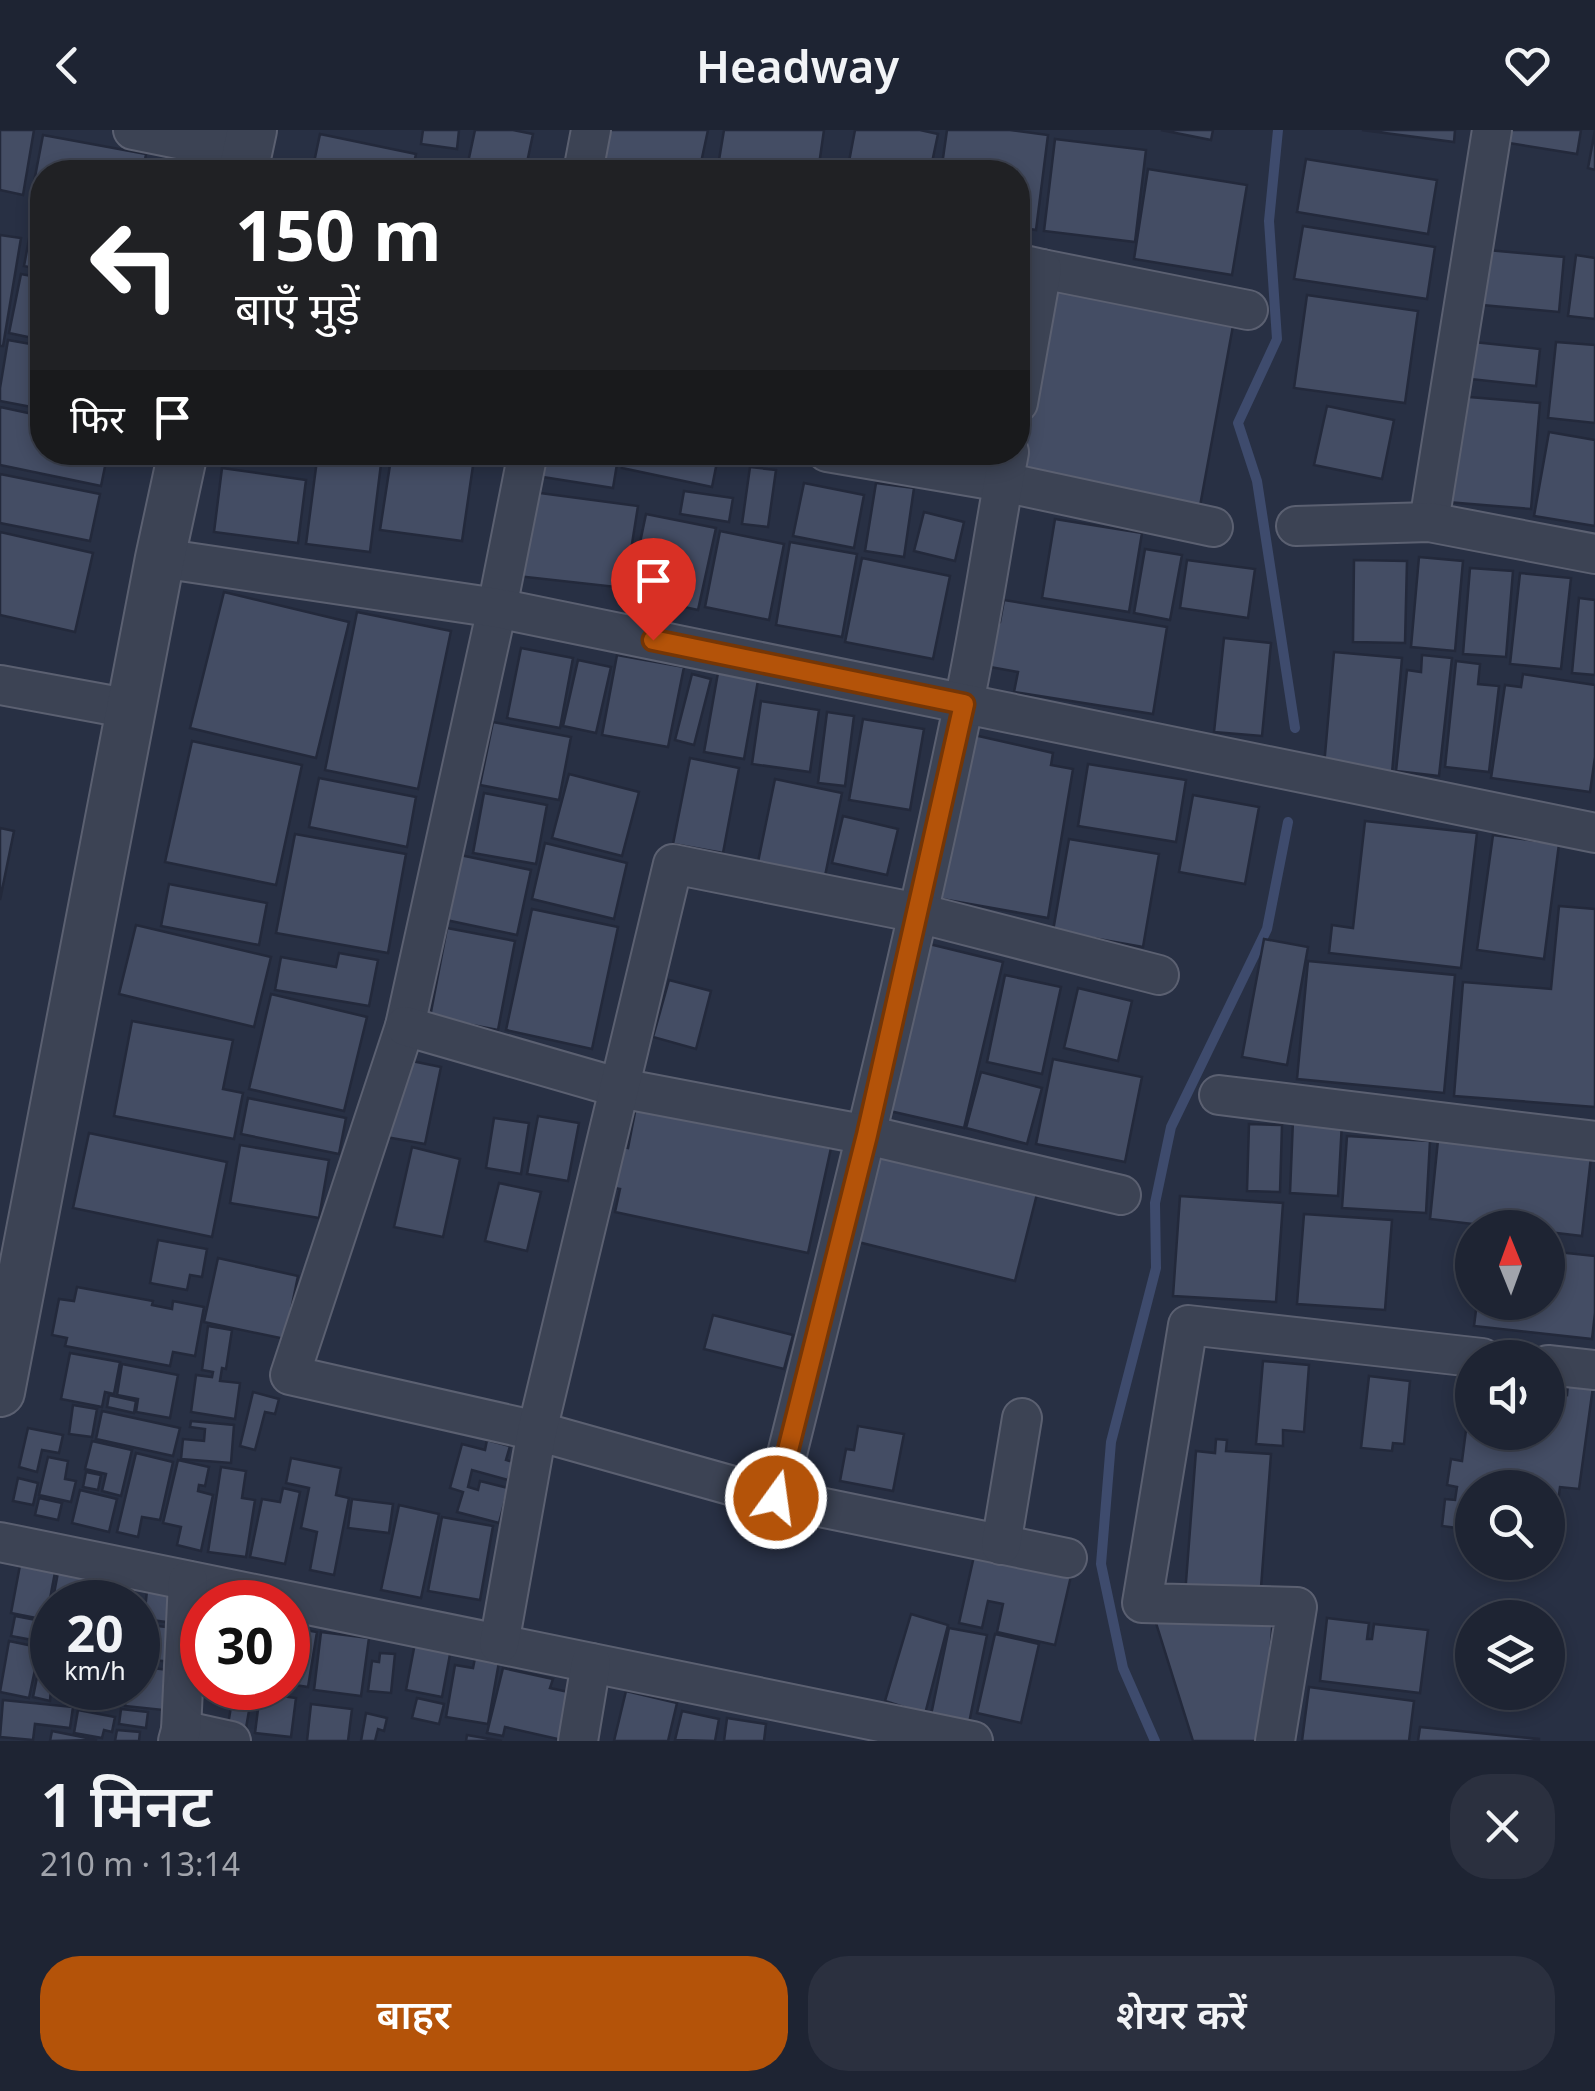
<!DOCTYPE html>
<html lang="hi">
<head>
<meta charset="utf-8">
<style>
	body { margin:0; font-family:"Noto Sans","Noto Sans Devanagari",sans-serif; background:#2b303f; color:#f1f3f6; height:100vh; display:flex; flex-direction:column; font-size:38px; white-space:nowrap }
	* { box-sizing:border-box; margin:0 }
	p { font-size:32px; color:#a1a4ac }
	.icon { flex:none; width:55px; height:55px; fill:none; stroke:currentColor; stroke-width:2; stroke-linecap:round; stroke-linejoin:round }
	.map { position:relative; height:1611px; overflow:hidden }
	.panel { display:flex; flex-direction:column; background:#1e2433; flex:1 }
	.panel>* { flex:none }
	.top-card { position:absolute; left:30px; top:30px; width:1000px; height:305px; border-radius:40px; box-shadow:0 5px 15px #0003,0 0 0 2px #3c414e; background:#202124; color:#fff; overflow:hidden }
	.needle { width:65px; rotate:359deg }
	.tools { position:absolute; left:1455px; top:1080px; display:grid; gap:20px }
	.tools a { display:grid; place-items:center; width:110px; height:110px; border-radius:50%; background:#1e2433; box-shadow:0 5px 15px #0003,0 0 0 2px #3c414e; font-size:50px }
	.speed { position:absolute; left:30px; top:1450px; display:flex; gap:20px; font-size:50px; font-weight:700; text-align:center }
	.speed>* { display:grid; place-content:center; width:130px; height:130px; border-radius:50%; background:#1e2433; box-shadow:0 5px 15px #0003,0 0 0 2px #3c414e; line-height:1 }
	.speed small { font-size:25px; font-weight:400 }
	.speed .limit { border:15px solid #d22; background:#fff; color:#111 }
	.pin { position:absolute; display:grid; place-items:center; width:85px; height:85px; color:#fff; margin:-102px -42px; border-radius:50% 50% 50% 0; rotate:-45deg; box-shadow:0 0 10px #0007 }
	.pin .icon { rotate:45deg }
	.me { position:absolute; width:110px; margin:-55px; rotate:14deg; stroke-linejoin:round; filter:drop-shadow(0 0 8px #0008) }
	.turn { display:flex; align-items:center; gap:35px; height:210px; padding:0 40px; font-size:45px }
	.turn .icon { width:130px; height:130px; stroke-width:2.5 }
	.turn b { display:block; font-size:70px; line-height:85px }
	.then { display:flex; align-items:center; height:95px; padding:0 40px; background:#0003; gap:20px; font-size:38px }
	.round { display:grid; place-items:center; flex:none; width:105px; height:105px; border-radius:40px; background:#2b303f }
	.headline { display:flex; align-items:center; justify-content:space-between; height:170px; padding:0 40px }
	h1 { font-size:60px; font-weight:600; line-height:75px }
	.button { display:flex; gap:20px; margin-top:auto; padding:20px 40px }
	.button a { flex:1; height:115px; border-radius:40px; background:#b45309; color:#fff; font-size:40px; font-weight:600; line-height:115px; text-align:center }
	.button a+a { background:#2b303f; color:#f1f3f6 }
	header { display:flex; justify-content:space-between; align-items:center; height:130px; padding:0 40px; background:#1e2433; font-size:45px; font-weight:600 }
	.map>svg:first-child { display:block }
</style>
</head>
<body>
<header><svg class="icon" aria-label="back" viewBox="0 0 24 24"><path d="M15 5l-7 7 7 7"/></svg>Headway<svg class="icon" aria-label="heart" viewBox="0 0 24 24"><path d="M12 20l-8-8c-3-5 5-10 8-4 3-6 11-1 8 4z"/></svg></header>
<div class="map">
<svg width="1595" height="1611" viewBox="0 0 1595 1611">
	<rect width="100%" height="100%" fill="#283044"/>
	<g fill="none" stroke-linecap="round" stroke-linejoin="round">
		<g stroke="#3e4b6d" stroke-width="10">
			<polyline points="1278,0 1269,91 1277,209 1238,293 1257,351 1295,598"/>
			<polyline points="1155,1611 1123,1538 1101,1434 1111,1312 1156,1138 1155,1073 1171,997 1267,799 1288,692"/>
		</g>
	</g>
	<g fill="#444d64" stroke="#23293b" stroke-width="2.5">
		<polygon points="0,0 34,0 23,65 0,60"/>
		<polygon points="423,0 459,0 457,19 421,14"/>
		<polygon points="475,0 513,0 533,4 525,42 466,42"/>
		<polygon points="608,0 708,0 699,42 640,42 601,35"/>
		<polygon points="724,0 824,0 818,42 717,42"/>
		<polygon points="855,0 920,0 938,4 930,42 847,42"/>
		<polygon points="947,0 1010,0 1048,5 1036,100 1018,97 1018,42 941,42"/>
		<polygon points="1161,0 1213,0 1211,10"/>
		<polygon points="1362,0 1455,0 1454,12"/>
		<polygon points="1511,0 1581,0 1577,24 1509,13"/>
		<polygon points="1595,0 1595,40 1588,38"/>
		<polygon points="320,4 416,24 412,42 312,42"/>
		<polygon points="43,5 146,24 143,42 42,42 42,76 30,73"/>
		<polygon points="1055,9 1146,20 1135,112 1044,101"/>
		<polygon points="1306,29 1437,50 1428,104 1297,82"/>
		<polygon points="1148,39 1247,55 1232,145 1134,129"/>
		<polygon points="34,82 42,84 42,140 24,136"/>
		<polygon points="1303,96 1435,117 1427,169 1294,149"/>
		<polygon points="0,105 21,108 3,216 0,216"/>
		<polygon points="1476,119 1564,127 1559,182 1471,174"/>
		<polygon points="1576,125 1595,128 1595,189 1568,186"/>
		<polygon points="21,144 42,148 42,210 9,203"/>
		<polygon points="1052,150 1235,185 1200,376 1016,342"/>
		<polygon points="1307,165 1418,181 1405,273 1294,258"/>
		<polygon points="8,210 42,216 42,279 0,271 0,258"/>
		<polygon points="1464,211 1540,219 1536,256 1461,248"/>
		<polygon points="1556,212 1595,215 1595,293 1548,288"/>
		<polygon points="1457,266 1540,273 1531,379 1447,372"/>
		<polygon points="1327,276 1394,290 1382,349 1314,335"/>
		<polygon points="0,277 42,286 42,322 108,322 101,356 0,335"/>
		<polygon points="1549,302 1595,310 1595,396 1534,386"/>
		<polygon points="238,322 299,322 298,334 238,330"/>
		<polygon points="318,322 358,322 382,326 370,422 306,414"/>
		<polygon points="392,322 475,322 462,411 380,400"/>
		<polygon points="534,322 619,322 613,358 530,345"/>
		<polygon points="625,322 719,322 712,357 622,338"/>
		<polygon points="750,337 776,340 768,397 742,394"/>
		<polygon points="222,338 306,350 298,413 214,402"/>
		<polygon points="0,344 100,364 90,411 0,393"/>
		<polygon points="804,353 864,365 854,418 793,406"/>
		<polygon points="876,353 914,358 904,427 865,421"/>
		<polygon points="525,361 638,376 625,458 508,445"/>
		<polygon points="684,361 733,368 729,392 680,384"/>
		<polygon points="924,382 964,392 955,431 914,421"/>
		<polygon points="646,384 716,398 698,480 629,465"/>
		<polygon points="1055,389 1142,403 1129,482 1042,468"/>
		<polygon points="720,401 784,414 769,490 705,477"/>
		<polygon points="0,402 93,423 75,502 0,485"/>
		<polygon points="790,412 857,424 842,507 776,495"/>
		<polygon points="1145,419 1182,425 1170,490 1134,483"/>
		<polygon points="1419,427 1463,431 1455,521 1411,517"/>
		<polygon points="862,428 950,446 933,529 845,512"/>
		<polygon points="1187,430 1255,439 1248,488 1180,478"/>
		<polygon points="1354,430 1407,431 1405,513 1353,512"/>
		<polygon points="1470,438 1513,441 1506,527 1463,524"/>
		<polygon points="1520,443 1571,448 1561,539 1510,534"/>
		<polygon points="224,462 349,492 316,628 190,598"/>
		<polygon points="1579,468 1595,470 1595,545 1572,543"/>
		<polygon points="1004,470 1167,497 1153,584 1014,562 1018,542 979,535 987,489 1000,492"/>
		<polygon points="357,482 451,501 418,659 325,640"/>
		<polygon points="1224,508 1271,513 1262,606 1214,602"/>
		<polygon points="521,518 573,528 560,598 507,588"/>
		<polygon points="1334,522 1402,528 1392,643 1324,636"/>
		<polygon points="617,525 684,537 668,617 602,605"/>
		<polygon points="1422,525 1452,528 1439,646 1396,641 1407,540 1421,542"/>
		<polygon points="578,530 611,537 596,603 563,596"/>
		<polygon points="1456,531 1480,534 1478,554 1499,556 1489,642 1445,637"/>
		<polygon points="719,537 759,545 744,629 704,622"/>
		<polygon points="692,544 711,549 694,615 675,610"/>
		<polygon points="1523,544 1595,555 1595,627 1590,662 1491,648 1505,555 1521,557"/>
		<polygon points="761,571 819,580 810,642 752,634"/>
		<polygon points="827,582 854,586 845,656 818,653"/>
		<polygon points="863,589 924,599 910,680 849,670"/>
		<polygon points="493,592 571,607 559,670 480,655"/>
		<polygon points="974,605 1053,623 1051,635 1073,639 1048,788 936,768"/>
		<polygon points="192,611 302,635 276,755 165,732"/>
		<polygon points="690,628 739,638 723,723 673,714"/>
		<polygon points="1088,634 1186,650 1176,712 1078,696"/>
		<polygon points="569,644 639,662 622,726 552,708"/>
		<polygon points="319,648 416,667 407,717 309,697"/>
		<polygon points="775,649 842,663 825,746 758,732"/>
		<polygon points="484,663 547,675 536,734 473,723"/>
		<polygon points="1193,665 1259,677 1245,754 1179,742"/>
		<polygon points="843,686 898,699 887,745 832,733"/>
		<polygon points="1365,691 1477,703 1461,838 1329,823 1332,795 1353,798"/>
		<polygon points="0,698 14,701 0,770"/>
		<polygon points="295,704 406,724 388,823 276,803"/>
		<polygon points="1493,705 1559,714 1544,829 1477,820"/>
		<polygon points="1069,709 1159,724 1143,817 1053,801"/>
		<polygon points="545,713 627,733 614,789 532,769"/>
		<polygon points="460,725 531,740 517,805 446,790"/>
		<polygon points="169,754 267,773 259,815 161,796"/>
		<polygon points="1559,776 1595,779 1595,977 1454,966 1463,852 1551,859"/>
		<polygon points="532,779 618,797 592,919 506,900"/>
		<polygon points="136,795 271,827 254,897 119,864"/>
		<polygon points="447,798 515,811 498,900 430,887"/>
		<polygon points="1264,809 1308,817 1287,935 1242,927"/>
		<polygon points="921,812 1003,832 964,998 881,979"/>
		<polygon points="339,823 378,830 369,876 275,860 281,827 336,837"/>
		<polygon points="1308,831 1455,845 1444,963 1297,949"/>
		<polygon points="1005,845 1061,857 1042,944 987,932"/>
		<polygon points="669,850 711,861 696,919 653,907"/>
		<polygon points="1078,858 1132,871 1118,931 1064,918"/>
		<polygon points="271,864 367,887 344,981 249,959"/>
		<polygon points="132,891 233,910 223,959 243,963 234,1009 114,986"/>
		<polygon points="402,929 441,937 425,1014 386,1007"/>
		<polygon points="1053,929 1142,947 1125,1032 1036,1014"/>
		<polygon points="981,942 1042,958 1027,1014 966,998"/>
		<polygon points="248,968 346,988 339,1024 241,1004"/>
		<polygon points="636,977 831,1018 808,1123 615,1082 620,1059 604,1056 613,1015 628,1018"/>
		<polygon points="538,986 579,993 568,1051 527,1044"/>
		<polygon points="494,988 529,993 521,1044 486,1038"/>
		<polygon points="1293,990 1342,992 1338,1066 1290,1063"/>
		<polygon points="1249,994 1282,995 1280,1062 1247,1061"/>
		<polygon points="89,1003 227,1032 212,1107 73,1078"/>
		<polygon points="1347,1006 1430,1011 1426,1083 1342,1078"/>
		<polygon points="1438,1010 1591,1027 1582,1106 1548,1102 1548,1098 1507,1098 1430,1089"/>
		<polygon points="866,1013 1039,1056 1015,1151 842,1108"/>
		<polygon points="240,1015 329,1030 319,1088 230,1073"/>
		<polygon points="412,1017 460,1029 443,1107 394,1097"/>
		<polygon points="499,1053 541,1062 527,1121 485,1111"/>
		<polygon points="1180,1066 1283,1073 1276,1172 1173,1166"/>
		<polygon points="1304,1084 1392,1090 1385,1180 1297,1174"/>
		<polygon points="158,1110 207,1119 202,1147 190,1145 187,1160 150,1153"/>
		<polygon points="1548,1121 1595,1126 1595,1183 1592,1209 1474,1196 1477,1172 1548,1172"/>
		<polygon points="218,1128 298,1146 285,1209 204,1192"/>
		<polygon points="77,1157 153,1171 152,1175 172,1179 173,1171 204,1177 195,1226 173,1222 170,1236 65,1216 67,1208 52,1205 59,1169 74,1171"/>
		<polygon points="713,1185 793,1205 784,1239 704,1219"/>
		<polygon points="208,1196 232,1200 226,1239 222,1238 220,1251 240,1253 235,1289 191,1282 196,1245 212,1247 213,1242 202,1240"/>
		<polygon points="70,1223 120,1232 114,1264 105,1262 102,1277 61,1269"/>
		<polygon points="1263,1231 1309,1235 1304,1302 1283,1300 1283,1316 1256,1314"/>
		<polygon points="122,1234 178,1245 170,1288 136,1282 138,1269 117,1265"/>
		<polygon points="1369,1246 1410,1251 1404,1314 1393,1313 1392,1321 1361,1318"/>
		<polygon points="1472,1254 1472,1302 1548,1302 1548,1262 1567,1265 1568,1254 1593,1257 1579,1359 1560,1357 1553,1411 1548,1410 1548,1358 1472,1358 1472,1400 1442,1396 1445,1369 1455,1370 1457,1357 1447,1355 1451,1329 1462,1331"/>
		<polygon points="253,1262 279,1269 275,1284 265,1282 255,1320 240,1316"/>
		<polygon points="109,1265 136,1271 134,1283 107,1277"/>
		<polygon points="73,1275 97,1279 92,1307 69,1304"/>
		<polygon points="102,1281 180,1298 173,1326 96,1309"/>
		<polygon points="191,1291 234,1295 231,1333 181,1329 183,1309 204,1311 205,1299 190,1297"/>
		<polygon points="858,1296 904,1304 893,1361 840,1351 846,1319 854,1320"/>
		<polygon points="28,1298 63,1305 59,1323 42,1320 37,1342 19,1337"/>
		<polygon points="1216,1309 1227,1310 1226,1321 1271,1324 1260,1471 1185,1465 1196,1321 1215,1323"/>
		<polygon points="487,1310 510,1316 506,1330 513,1332 508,1350 472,1340 468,1357 478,1360 480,1351 508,1358 499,1393 457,1382 463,1362 450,1358 462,1314 485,1320"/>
		<polygon points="92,1311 132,1320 121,1366 102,1361 106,1344 85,1339"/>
		<polygon points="136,1323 173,1332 160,1390 142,1387 138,1407 117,1402"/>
		<polygon points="48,1327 68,1331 65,1349 76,1351 71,1372 39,1365"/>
		<polygon points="291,1328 341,1338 336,1365 349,1368 334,1445 310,1440 317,1402 301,1398 309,1358 286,1353"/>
		<polygon points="178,1330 209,1337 205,1356 199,1355 198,1361 213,1365 201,1421 177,1415 181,1397 163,1393"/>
		<polygon points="221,1337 246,1341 242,1368 255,1370 246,1427 208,1422"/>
		<polygon points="86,1342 101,1345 98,1360 83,1357"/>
		<polygon points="18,1348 38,1353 33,1375 13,1371"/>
		<polygon points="283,1358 300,1362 285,1434 250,1427 262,1369 280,1372"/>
		<polygon points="80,1360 117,1369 109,1402 72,1393"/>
		<polygon points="39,1368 62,1373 58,1390 35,1385"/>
		<polygon points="352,1369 393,1374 389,1403 348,1398"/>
		<polygon points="399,1375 439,1384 421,1468 381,1460"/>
		<polygon points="442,1387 493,1396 480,1470 428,1461"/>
		<polygon points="974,1426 1074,1433 1055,1515 997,1502 1003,1474 988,1471 982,1498 959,1493"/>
		<polygon points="21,1430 56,1437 46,1490 11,1483"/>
		<polygon points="59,1437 99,1444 93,1472 52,1472 52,1502 47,1501"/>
		<polygon points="103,1445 136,1451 133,1465 100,1459"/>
		<polygon points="148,1451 185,1455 181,1494 144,1489"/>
		<polygon points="1151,1477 1273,1485 1264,1611 1193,1611"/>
		<polygon points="911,1484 948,1495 925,1584 885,1571"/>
		<polygon points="15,1486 47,1492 43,1512 11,1506"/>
		<polygon points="288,1488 300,1490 299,1499 317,1502 308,1557 288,1554"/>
		<polygon points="1327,1488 1369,1493 1367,1509 1372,1509 1374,1494 1428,1500 1420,1563 1320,1551"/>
		<polygon points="141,1494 183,1499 179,1533 138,1528"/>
		<polygon points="949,1498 987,1505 969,1593 931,1585"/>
		<polygon points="321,1502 369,1508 361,1566 314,1560"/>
		<polygon points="995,1504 1039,1514 1021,1593 977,1583"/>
		<polygon points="9,1511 52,1520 52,1538 36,1535 29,1568 0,1562"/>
		<polygon points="415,1513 451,1519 442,1567 406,1560"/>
		<polygon points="380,1523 395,1524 391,1563 368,1561 372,1531 379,1532"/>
		<polygon points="475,1528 499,1532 488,1594 446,1587 455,1535 473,1538"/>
		<polygon points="138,1536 168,1540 163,1580 125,1576 127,1558 138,1558"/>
		<polygon points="503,1538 553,1549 550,1558 573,1563 562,1610 505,1597 503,1606 487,1603"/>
		<polygon points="38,1542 52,1545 50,1571 33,1567"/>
		<polygon points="1309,1557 1414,1571 1409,1611 1302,1611"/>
		<polygon points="58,1558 80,1558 78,1569 56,1566"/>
		<polygon points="83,1558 108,1558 105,1574 81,1571"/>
		<polygon points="234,1558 253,1558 246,1598 228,1595"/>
		<polygon points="626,1561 677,1573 668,1611 614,1611"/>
		<polygon points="260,1563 296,1568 291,1607 255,1603"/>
		<polygon points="417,1568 444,1574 439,1594 412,1588"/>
		<polygon points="3,1570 73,1577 70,1598 35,1594 33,1610 0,1607"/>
		<polygon points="311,1574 352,1579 348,1611 307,1611"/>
		<polygon points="121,1579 148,1582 146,1598 119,1594"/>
		<polygon points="78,1580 115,1587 112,1602 104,1600 102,1608 74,1603"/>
		<polygon points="682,1581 719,1589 715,1611 675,1610"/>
		<polygon points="366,1583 387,1588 384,1601 378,1599 375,1611 361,1611"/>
		<polygon points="727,1588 766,1594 764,1611 724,1611"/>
		<polygon points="1420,1597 1539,1609 1539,1611 1418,1611"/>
		<polygon points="117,1600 140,1602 139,1611 115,1611"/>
		<polygon points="52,1601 97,1610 50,1611"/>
		<polygon points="467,1605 502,1611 466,1611"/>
	</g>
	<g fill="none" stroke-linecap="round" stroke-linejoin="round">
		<g stroke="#5b6071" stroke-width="42">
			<g id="minor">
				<polyline points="133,0 247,23"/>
				<polyline points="583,42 591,0"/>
				<polyline points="1042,139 1248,180"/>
				<polyline points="1018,273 1042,139 1020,134"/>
				<polyline points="528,322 497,478 405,896 290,1245 537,1301 776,1368"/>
				<polyline points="827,322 1003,352 1213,397"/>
				<path d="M1009,322C993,407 981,493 963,577C908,842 842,1105 776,1368L1067,1428"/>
				<polyline points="1429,392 1492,0"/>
				<polyline points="1296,396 1429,392 1595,424"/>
				<polyline points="160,428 497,478 1595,703"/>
				<polyline points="0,555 131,579"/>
				<polyline points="405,896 620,958 867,1005 1121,1065"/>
				<polyline points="1219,965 1595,1011"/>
				<polyline points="1548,1235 1595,1240"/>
				<polyline points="0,1412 973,1611"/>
				<polyline points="1001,1415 1022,1288"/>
				<polyline points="499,1514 537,1301 673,734 918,783 1159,845"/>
				<polyline points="181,1600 231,1611"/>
				<polyline points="178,1611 181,1600 188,1451"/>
				<polyline points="578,1611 591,1533"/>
				<polyline points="1275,1611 1297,1477 1142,1473 1188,1195 1482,1228"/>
			</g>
		</g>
		<g stroke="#5b6071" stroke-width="52">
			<g id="tertiary">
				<polyline points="243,42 252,0"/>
				<polyline points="0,1262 160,428 183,322"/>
			</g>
		</g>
		<use href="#minor" stroke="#3c4354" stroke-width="38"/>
		<use href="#tertiary" stroke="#3c4354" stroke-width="48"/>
	</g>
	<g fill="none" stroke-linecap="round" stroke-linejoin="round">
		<g stroke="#753606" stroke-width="25">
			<polyline id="route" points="653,510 964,574 867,1005 776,1368"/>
		</g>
		<use href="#route" stroke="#b45309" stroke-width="18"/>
	</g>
</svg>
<div class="tools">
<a><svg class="needle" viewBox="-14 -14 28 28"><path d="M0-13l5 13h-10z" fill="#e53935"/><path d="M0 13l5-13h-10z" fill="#a1a4ac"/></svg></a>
<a><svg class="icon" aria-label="sound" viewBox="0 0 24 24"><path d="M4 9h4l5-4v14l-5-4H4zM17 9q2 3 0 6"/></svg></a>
<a><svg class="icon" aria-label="search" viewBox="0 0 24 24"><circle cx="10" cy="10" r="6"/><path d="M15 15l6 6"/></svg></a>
<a><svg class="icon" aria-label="layers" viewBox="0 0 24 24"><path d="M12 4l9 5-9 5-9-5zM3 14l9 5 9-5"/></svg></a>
</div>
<div class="speed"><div>20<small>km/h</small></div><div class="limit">30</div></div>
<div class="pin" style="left:653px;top:510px;background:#d93025"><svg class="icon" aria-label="arrive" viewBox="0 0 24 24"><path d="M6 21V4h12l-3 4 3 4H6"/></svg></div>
<svg class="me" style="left:776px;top:1368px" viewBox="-20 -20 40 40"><circle r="17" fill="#b45309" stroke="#fff" stroke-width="3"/><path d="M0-11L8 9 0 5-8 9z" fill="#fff"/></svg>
<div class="top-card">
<div class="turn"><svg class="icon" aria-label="left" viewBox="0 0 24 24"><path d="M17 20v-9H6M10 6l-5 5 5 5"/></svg><div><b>150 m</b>बाएँ मुड़ें</div></div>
<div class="then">फिर<svg class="icon" aria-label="arrive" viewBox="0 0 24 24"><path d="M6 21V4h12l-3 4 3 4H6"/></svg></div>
</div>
</div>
<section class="panel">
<div class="headline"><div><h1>1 मिनट</h1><p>210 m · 13:14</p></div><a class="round"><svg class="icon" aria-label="close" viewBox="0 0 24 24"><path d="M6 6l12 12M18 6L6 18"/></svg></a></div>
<div class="button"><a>बाहर</a><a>शेयर करें</a></div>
</section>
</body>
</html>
